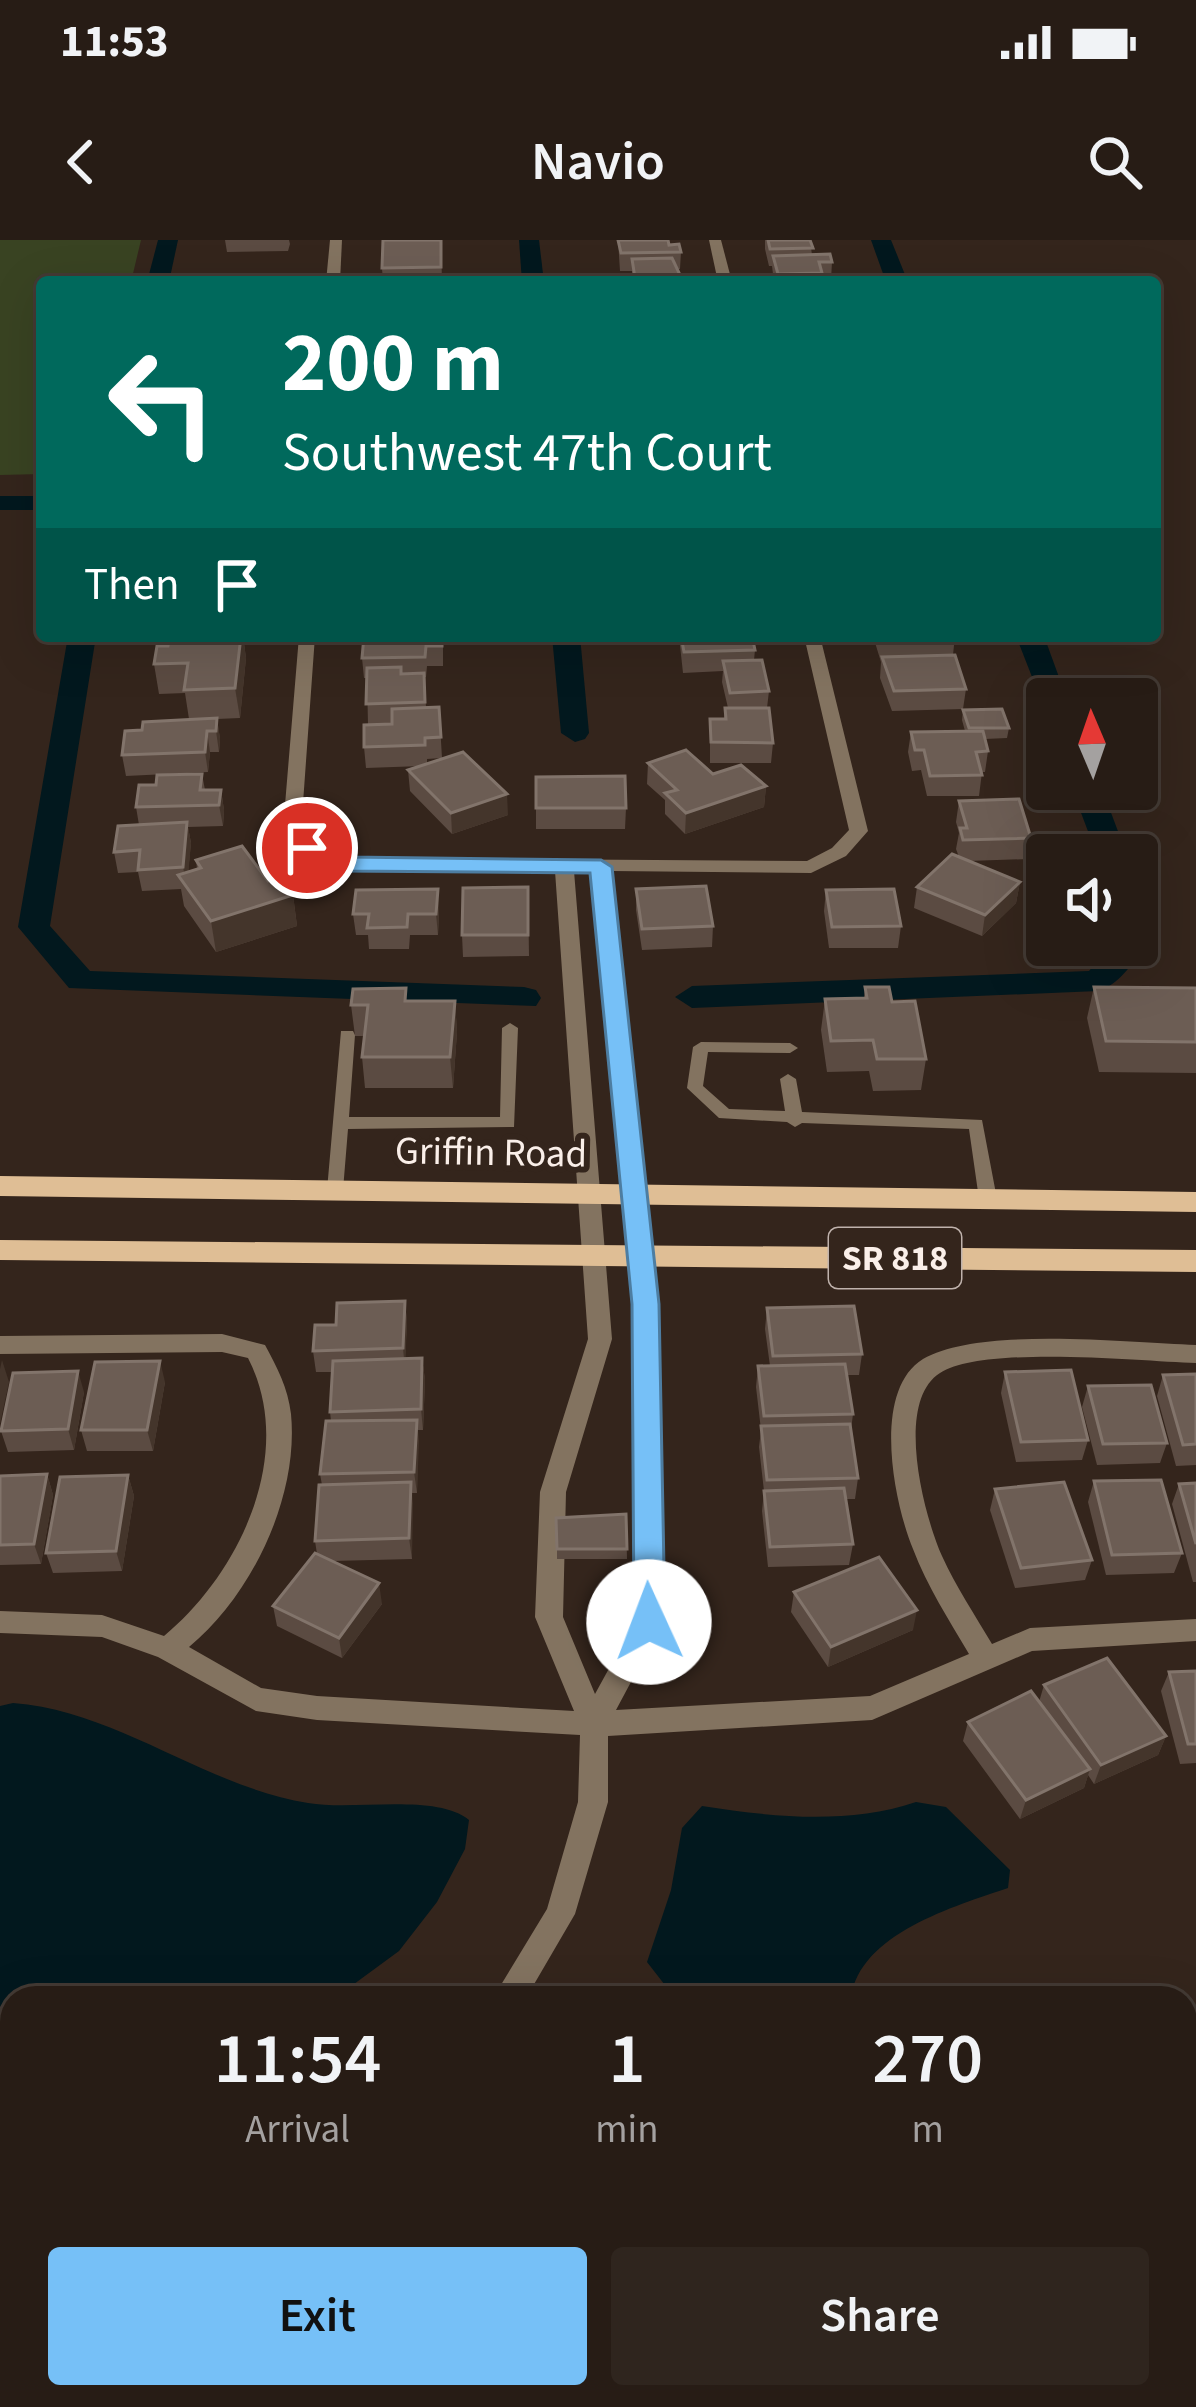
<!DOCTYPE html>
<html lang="en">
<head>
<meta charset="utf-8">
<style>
	body { margin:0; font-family:"Source Sans 3",sans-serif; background:#2f251e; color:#f1f3f6; height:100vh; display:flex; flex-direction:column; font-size:45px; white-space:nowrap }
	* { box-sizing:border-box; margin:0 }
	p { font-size:39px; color:#a4a1a0 }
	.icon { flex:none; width:66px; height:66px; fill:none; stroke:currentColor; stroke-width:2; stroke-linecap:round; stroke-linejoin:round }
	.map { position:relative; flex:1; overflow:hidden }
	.panel { position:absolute; left:0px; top:1746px; width:1197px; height:423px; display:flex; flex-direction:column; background:#271c15; border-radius:36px 36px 0 0; box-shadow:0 12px 48px #0002,0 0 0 3px #433a34 }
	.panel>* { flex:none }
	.top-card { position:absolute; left:36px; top:36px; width:1125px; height:366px; border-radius:12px; box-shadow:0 12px 48px #0002,0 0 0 3px #433a34; background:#00695c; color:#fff; overflow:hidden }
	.needle { width:78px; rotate:358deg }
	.tools { position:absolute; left:1026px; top:438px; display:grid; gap:24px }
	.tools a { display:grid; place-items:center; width:132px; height:132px; border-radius:12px; background:#271c15; box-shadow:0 12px 48px #0002,0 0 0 3px #433a34; font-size:60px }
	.pin { position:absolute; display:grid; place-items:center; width:102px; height:102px; color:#fff; margin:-51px; border:6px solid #fff; border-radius:50%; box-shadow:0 3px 12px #0007 }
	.me { position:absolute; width:132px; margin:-66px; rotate:358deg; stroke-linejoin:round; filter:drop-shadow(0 0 9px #0008) }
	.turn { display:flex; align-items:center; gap:42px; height:252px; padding:0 48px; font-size:54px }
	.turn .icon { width:156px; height:156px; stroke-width:2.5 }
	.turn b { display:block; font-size:84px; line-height:102px }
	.then { display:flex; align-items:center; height:114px; padding:0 48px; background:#0003; gap:24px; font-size:45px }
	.eta { display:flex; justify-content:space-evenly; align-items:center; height:204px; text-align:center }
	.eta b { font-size:72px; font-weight:600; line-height:84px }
	.button { display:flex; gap:24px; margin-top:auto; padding:24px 48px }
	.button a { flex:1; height:138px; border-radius:12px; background:#76c0f7; color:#111; font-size:48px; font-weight:600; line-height:138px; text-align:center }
	.button a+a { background:#2f251e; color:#f1f3f6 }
	.status { display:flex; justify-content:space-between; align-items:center; height:84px; padding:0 60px; background:#271c15; direction:ltr }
	.status svg { height:33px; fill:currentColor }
	header { display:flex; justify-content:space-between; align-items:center; height:156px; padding:0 48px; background:#271c15; font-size:54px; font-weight:600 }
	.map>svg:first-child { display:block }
</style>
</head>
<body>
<div class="status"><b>11:53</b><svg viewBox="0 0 49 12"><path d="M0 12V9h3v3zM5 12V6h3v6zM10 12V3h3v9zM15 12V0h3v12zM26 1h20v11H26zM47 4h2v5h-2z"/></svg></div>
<header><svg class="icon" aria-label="back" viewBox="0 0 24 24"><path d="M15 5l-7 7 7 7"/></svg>Navio<svg class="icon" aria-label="search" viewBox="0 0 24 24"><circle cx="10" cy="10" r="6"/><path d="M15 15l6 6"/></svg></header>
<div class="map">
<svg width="1196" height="2167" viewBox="0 0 1196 2167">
	<rect width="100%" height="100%" fill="#34251c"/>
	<polygon fill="#394322" points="0,0 141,0 131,42 42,42 42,234 0,235"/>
	<g fill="#02181e">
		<path d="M13,1463C118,1471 204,1546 308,1563C353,1571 436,1553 469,1580L465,1609L437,1662L399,1711L335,1758H12V1768H0V1466Z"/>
		<path d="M916,1562L946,1567L1010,1630L1008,1648C955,1666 859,1694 851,1758H675L647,1722L671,1650L682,1588L702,1566C772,1577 848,1585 916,1562Z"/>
		<polygon points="193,2157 830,2157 832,2167 187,2167"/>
	</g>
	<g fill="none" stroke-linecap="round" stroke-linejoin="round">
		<g fill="#02181e" fill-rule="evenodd">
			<polygon points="158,0 178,0 169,42 147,42"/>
			<polygon points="519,0 539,0 544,42 522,42"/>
			<polygon points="871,0 891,0 908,42 886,42"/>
			<rect x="0" y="256" width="42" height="14"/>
			<polygon points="68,396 96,396 50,686 90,731 524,747 536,750 541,758 536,766 69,748 18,687"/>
			<polygon points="552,396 580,396 589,493 585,499 575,502 561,493"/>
			<polygon points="1016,396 1044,396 1067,459 1047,459 1043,465"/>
			<polygon points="1072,549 1102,549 1127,615 1097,615"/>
			<path d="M1137,697L1145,705C1134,722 1118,746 1098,751L692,768L675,757L692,746L1089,731L1111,705H1137Z"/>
		</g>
		<g fill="#837360" fill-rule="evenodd">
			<polygon points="510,783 518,788 514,887 348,889 343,950 335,956 329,954 327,950 341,791 353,791 355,795 349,877 500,877 502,788"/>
			<polygon points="701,802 790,803 798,808 790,813 708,812 703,846 729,869 785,871 780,839 788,834 796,839 802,872 982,880 997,959 988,965 979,959 969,889 802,883 795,887 787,882 719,878 687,848 693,807"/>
		</g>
		<g fill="#837360" fill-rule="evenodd">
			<polygon points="330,0 342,0 340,42 326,42"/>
			<polygon points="709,0 721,0 732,42 718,42"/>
			<path d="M299,396H315L302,577L314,605L347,618L807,621L832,608L849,590L804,396H820L868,591L846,616L811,633L611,631L658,1064L663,1382L616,1470L870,1456L969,1414C949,1380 927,1346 913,1309C894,1263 871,1151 923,1119C980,1086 1129,1103 1196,1105V1123C1140,1121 984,1105 940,1133C894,1162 924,1276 942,1316C956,1347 975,1375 992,1404L1030,1388L1196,1379V1401L1032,1411L872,1480L608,1496V1562L575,1674L526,1758H493L547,1669L578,1562L580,1495L317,1480L256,1471L158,1417L102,1397L0,1393V1371L102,1375L164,1396C240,1333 297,1213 248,1118L222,1112L0,1114V1096L222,1094L265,1105C277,1127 288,1148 291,1174C299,1257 252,1355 189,1407L261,1448L317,1456L574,1471L535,1377L540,1252L588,1099L555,631L344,630L299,612L284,577ZM574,631H592L634,1064L635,1381L595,1454L563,1377L566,1252L612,1099Z"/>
			<polygon points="0,2032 12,2033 12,2067 0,2066"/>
			<polygon points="54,2157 91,2157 87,2167 50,2167"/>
		</g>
		<g fill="#dfbe95" fill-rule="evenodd">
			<polygon points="0,936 1196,952 1196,972 0,956"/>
			<polygon points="0,1000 1196,1010 1196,1032 0,1020"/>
		</g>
	</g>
	<g fill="#5b4b42">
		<polygon points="225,0 289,0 290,4 288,11 227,12"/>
		<polygon points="441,0 442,42 383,42 382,28"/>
		<polygon points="618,0 669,5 681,12 680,29 678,29 681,42 633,42 632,31 620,31"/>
		<polygon points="765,0 810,0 812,15 832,22 831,40 822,40 822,42 774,42 772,26 769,26 765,9"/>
		<polygon points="170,396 243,396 246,418 240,478 217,479 220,499 219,512 210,512 208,532 126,536 122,515 142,490 189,479 185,453 159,454 154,424 168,406"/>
		<polygon points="364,396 443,396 443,426 427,426 426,437 424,437 426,467 439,467 442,518 427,519 427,524 508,575 452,594 410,551 408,530 422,526 366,528 364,507 368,485 367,438 364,438 362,418"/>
		<polygon points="679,396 752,396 755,410 754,420 769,451 767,468 773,503 771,523 710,523 710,479 724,479 725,468 728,468 722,442 723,431 683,433"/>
		<polygon points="873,396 955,396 953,415 966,449 963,469 892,471 880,438 881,422"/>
		<polygon points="963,470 1009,488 1007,498 985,499 988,511 985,532 982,532 979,556 927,556 921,530 912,531 908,512 911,492 965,491 962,480"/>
		<polygon points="648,523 766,546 764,567 685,594 665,574 665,560 647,544"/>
		<polygon points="202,534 205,550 221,550 224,570 223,586 188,587 191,603 188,632 197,629 196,620 268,641 293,655 297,686 216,712 184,666 181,649 142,651 138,632 118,633 114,612 139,585 136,567 156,545"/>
		<polygon points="536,537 626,568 625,589 536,589"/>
		<polygon points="959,561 1031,598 1028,619 968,621 1020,642 1016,663 982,696 914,668 917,647 959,617 956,609 959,593 956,582"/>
		<polygon points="528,647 529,716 463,717 462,695"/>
		<polygon points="636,649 713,686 712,707 642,710 636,670"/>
		<polygon points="826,650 901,686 898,708 829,708 824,671"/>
		<polygon points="439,670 438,695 410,695 409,709 369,709 368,695 356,695 353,674"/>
		<polygon points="865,747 892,762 926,819 921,850 873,851 869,831 827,832 821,790 825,759 864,758"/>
		<polygon points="1094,747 1196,748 1196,833 1099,832 1087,778"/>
		<polygon points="407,761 455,761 457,792 453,848 365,848 362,817 365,796 355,796 351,765"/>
		<polygon points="405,1061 407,1082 405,1119 422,1118 425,1140 423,1190 418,1190 417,1253 412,1253 412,1319 332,1321 382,1364 342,1418 277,1386 273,1366 317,1314 315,1301 322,1245 320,1234 331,1181 330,1172 332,1132 316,1132 313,1111 336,1085"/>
		<polygon points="767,1068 862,1114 859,1135 847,1135 853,1174 851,1190 858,1238 855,1259 846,1259 853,1304 849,1325 768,1327 762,1271 764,1251 759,1207 761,1190 756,1147 758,1126 770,1126 765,1089"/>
		<polygon points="1005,1132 1088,1200 1082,1220 1016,1222 1001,1153"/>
		<polygon points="1196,1134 1196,1225 1176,1226 1157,1156 1163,1135"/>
		<polygon points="165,1142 153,1211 87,1211 81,1190"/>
		<polygon points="1088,1146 1167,1203 1160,1223 1097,1225 1082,1167"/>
		<polygon points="84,1152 74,1210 8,1212 1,1191"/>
		<polygon points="47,1234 53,1255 41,1324 0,1325 0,1236"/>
		<polygon points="128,1235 134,1256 122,1331 53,1333 46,1313"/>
		<polygon points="1094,1241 1182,1313 1174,1333 1106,1335 1088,1262"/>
		<polygon points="1196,1243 1196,1342 1193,1342 1172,1264 1179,1244"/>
		<polygon points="995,1249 1092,1320 1085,1340 1015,1348 990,1270"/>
		<polygon points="626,1274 627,1319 557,1319 557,1309"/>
		<polygon points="794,1352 913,1390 828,1427 791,1372"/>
		<polygon points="1196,1431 1196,1523 1180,1524 1161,1451 1169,1432"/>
		<polygon points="1044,1445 1166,1496 1158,1515 1094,1544 1088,1535 1084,1548 1020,1579 963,1501 968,1482 1039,1462"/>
		<polygon points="0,1832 12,1833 12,1971 0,1970"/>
	</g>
	<g fill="#44352b">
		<polygon points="241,396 243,396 246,418 240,478 235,448"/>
		<polygon points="217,478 220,499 219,512 216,491"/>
		<polygon points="207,491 210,512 208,532 205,512"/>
		<polygon points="766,546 764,567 685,594 686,573"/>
		<polygon points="221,550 224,570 223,586 219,565"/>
		<polygon points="507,554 508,575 452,594 451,573"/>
		<polygon points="187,582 191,603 187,649 183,627"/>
		<polygon points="1020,642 1016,663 982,696 985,675"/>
		<polygon points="438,649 439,670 438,695 436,674"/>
		<polygon points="293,655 297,686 216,712 211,681"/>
		<polygon points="455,761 457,792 453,848 450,817"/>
		<polygon points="405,1061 407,1082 405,1130 403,1108"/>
		<polygon points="422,1118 425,1140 423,1190 421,1169"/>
		<polygon points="2,1120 9,1142 0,1184 0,1129"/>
		<polygon points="160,1121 165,1142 153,1211 147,1190"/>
		<polygon points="78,1131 84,1152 74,1210 68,1189"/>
		<polygon points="417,1180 419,1201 417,1253 414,1232"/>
		<polygon points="47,1234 53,1255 41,1324 34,1304"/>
		<polygon points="128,1235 134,1256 122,1331 116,1311"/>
		<polygon points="411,1242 413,1263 412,1319 409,1298"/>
		<polygon points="379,1343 382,1364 342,1418 339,1398"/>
		<polygon points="917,1370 913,1390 828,1427 831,1407"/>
		<polygon points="1166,1496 1158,1515 1094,1544 1101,1525"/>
		<polygon points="1090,1529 1084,1548 1020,1579 1026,1560"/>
	</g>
	<g fill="#6c5d54" stroke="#82746b" stroke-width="3">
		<polygon points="383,0 441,0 441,27 382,28"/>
		<polygon points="618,0 668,0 669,5 679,4 681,12 621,13"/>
		<polygon points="768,0 810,0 813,8 770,9"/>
		<polygon points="830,14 832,22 819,22 822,33 778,34 773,16"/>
		<polygon points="672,18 681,37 635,38 632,19"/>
		<polygon points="248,37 285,37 283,42 247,42"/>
		<polygon points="821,40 821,42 778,41"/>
		<polygon points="170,396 241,396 235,448 184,450 188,423 154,424 157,406 168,406"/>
		<polygon points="364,396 442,396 442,406 426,406 425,417 362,418"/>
		<polygon points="681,396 752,396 755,410 684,412"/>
		<polygon points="955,415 966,449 894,451 882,417"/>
		<polygon points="762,420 769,451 730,453 723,421"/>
		<polygon points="401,427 401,434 424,433 425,462 366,464 367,428"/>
		<polygon points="439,467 441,497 425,498 425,505 364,507 364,485 392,484 392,469"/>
		<polygon points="725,468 769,468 773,503 711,502 710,479 726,479"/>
		<polygon points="1002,469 1009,488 969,488 963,470"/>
		<polygon points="217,478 216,491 207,491 205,512 122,515 125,491 142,490 143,482"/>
		<polygon points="983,491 988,511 976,512 982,535 930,536 924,510 915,510 911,492"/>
		<polygon points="686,510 713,534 741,525 766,546 686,573 665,553 677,550 648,523"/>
		<polygon points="463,512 507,554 451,573 408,530"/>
		<polygon points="202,534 200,550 221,550 219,565 136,567 139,545 156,545 157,535"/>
		<polygon points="625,536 626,568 536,568 536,537"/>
		<polygon points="1019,559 1031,598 963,600 960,588 967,588 959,561"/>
		<polygon points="187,582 183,627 138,630 140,610 114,612 118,586"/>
		<polygon points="242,606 268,641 280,638 293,655 211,681 178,635 201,628 196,620"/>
		<polygon points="952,614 1020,642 985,675 917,647"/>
		<polygon points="706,646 713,686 642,689 636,649"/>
		<polygon points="528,647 528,695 462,695 463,648"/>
		<polygon points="438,649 436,674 408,674 407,687 367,688 369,674 353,674 356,650"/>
		<polygon points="894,649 901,686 832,687 826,650"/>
		<polygon points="865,747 889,747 892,762 915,761 926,819 877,819 873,800 831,801 825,759 867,758"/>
		<polygon points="1094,747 1196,748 1196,802 1106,801"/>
		<polygon points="406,748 405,761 455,761 450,817 362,817 368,765 351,765 353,749"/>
		<polygon points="405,1061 403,1108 313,1111 315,1085 336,1085 337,1063"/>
		<polygon points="854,1066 862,1114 773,1116 767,1068"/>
		<polygon points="422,1118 421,1169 330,1172 333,1121"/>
		<polygon points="160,1121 147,1190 81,1190 95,1122"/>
		<polygon points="845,1124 853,1174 764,1176 758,1126"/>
		<polygon points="1071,1130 1088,1200 1021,1202 1005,1132"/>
		<polygon points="78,1131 68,1189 1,1191 13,1133"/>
		<polygon points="1196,1134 1196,1204 1183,1205 1163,1135"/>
		<polygon points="1151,1145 1167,1203 1103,1204 1088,1146"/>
		<polygon points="417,1180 414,1232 320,1234 326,1181"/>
		<polygon points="850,1184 858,1238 767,1240 761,1186"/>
		<polygon points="47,1234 34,1304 0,1305 0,1236"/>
		<polygon points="128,1235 116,1311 46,1313 60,1237"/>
		<polygon points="1161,1240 1182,1313 1112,1315 1094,1241"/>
		<polygon points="411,1242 409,1298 315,1301 319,1245"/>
		<polygon points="1064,1242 1092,1320 1021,1328 995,1249"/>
		<polygon points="1196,1243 1196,1304 1179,1244"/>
		<polygon points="844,1248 853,1304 770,1307 764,1251"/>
		<polygon points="626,1274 627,1309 557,1309 556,1278"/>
		<polygon points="315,1313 379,1343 339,1398 273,1366"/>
		<polygon points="879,1317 917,1370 831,1407 794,1352"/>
		<polygon points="1107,1418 1166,1496 1101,1525 1044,1445"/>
		<polygon points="1196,1431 1196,1504 1188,1504 1169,1432"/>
		<polygon points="1031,1451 1090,1529 1026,1560 968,1482"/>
		<polygon points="0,1832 12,1833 12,1956 0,1955"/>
	</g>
	<polygon fill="#76c0f7" stroke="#4d7da1" stroke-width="3" points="307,601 348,617 601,620 612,627 659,1064 665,1382 660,1392 649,1395 634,1382 632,1064 590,633 344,631 299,612 296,608"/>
	<g text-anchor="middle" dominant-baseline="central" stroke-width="12" stroke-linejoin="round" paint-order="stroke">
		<rect fill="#34251c" stroke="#bfb2ac" stroke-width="3" x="829" y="988" width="132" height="60" rx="9"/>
		<g font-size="36" font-weight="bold" fill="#faefe9">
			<text x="895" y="1018">SR 818</text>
		</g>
		<g font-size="39" fill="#faefe9" stroke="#34251c">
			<text transform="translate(491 913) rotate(1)">Griffin Road</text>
		</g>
	</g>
</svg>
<div class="tools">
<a><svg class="needle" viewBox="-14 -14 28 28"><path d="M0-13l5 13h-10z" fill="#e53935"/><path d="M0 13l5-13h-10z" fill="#a4a1a0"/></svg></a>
<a><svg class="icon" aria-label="sound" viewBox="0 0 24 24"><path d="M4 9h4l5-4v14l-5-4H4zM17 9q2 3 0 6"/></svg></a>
</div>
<div class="pin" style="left:307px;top:608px;background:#d93025"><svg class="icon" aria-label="arrive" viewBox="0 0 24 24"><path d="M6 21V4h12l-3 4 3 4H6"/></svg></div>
<svg class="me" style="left:649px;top:1382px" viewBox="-20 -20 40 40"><circle r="19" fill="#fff"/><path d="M0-13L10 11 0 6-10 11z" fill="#76c0f7"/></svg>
<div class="top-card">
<div class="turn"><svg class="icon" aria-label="left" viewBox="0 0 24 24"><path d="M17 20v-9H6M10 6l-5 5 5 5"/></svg><div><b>200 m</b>Southwest 47th Court</div></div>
<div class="then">Then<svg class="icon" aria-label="arrive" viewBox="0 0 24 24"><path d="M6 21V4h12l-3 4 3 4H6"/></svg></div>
</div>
<section class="panel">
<div class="eta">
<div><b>11:54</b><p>Arrival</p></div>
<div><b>1</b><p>min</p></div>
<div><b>270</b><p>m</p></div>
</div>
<div class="button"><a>Exit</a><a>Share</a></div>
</section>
</div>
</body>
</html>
